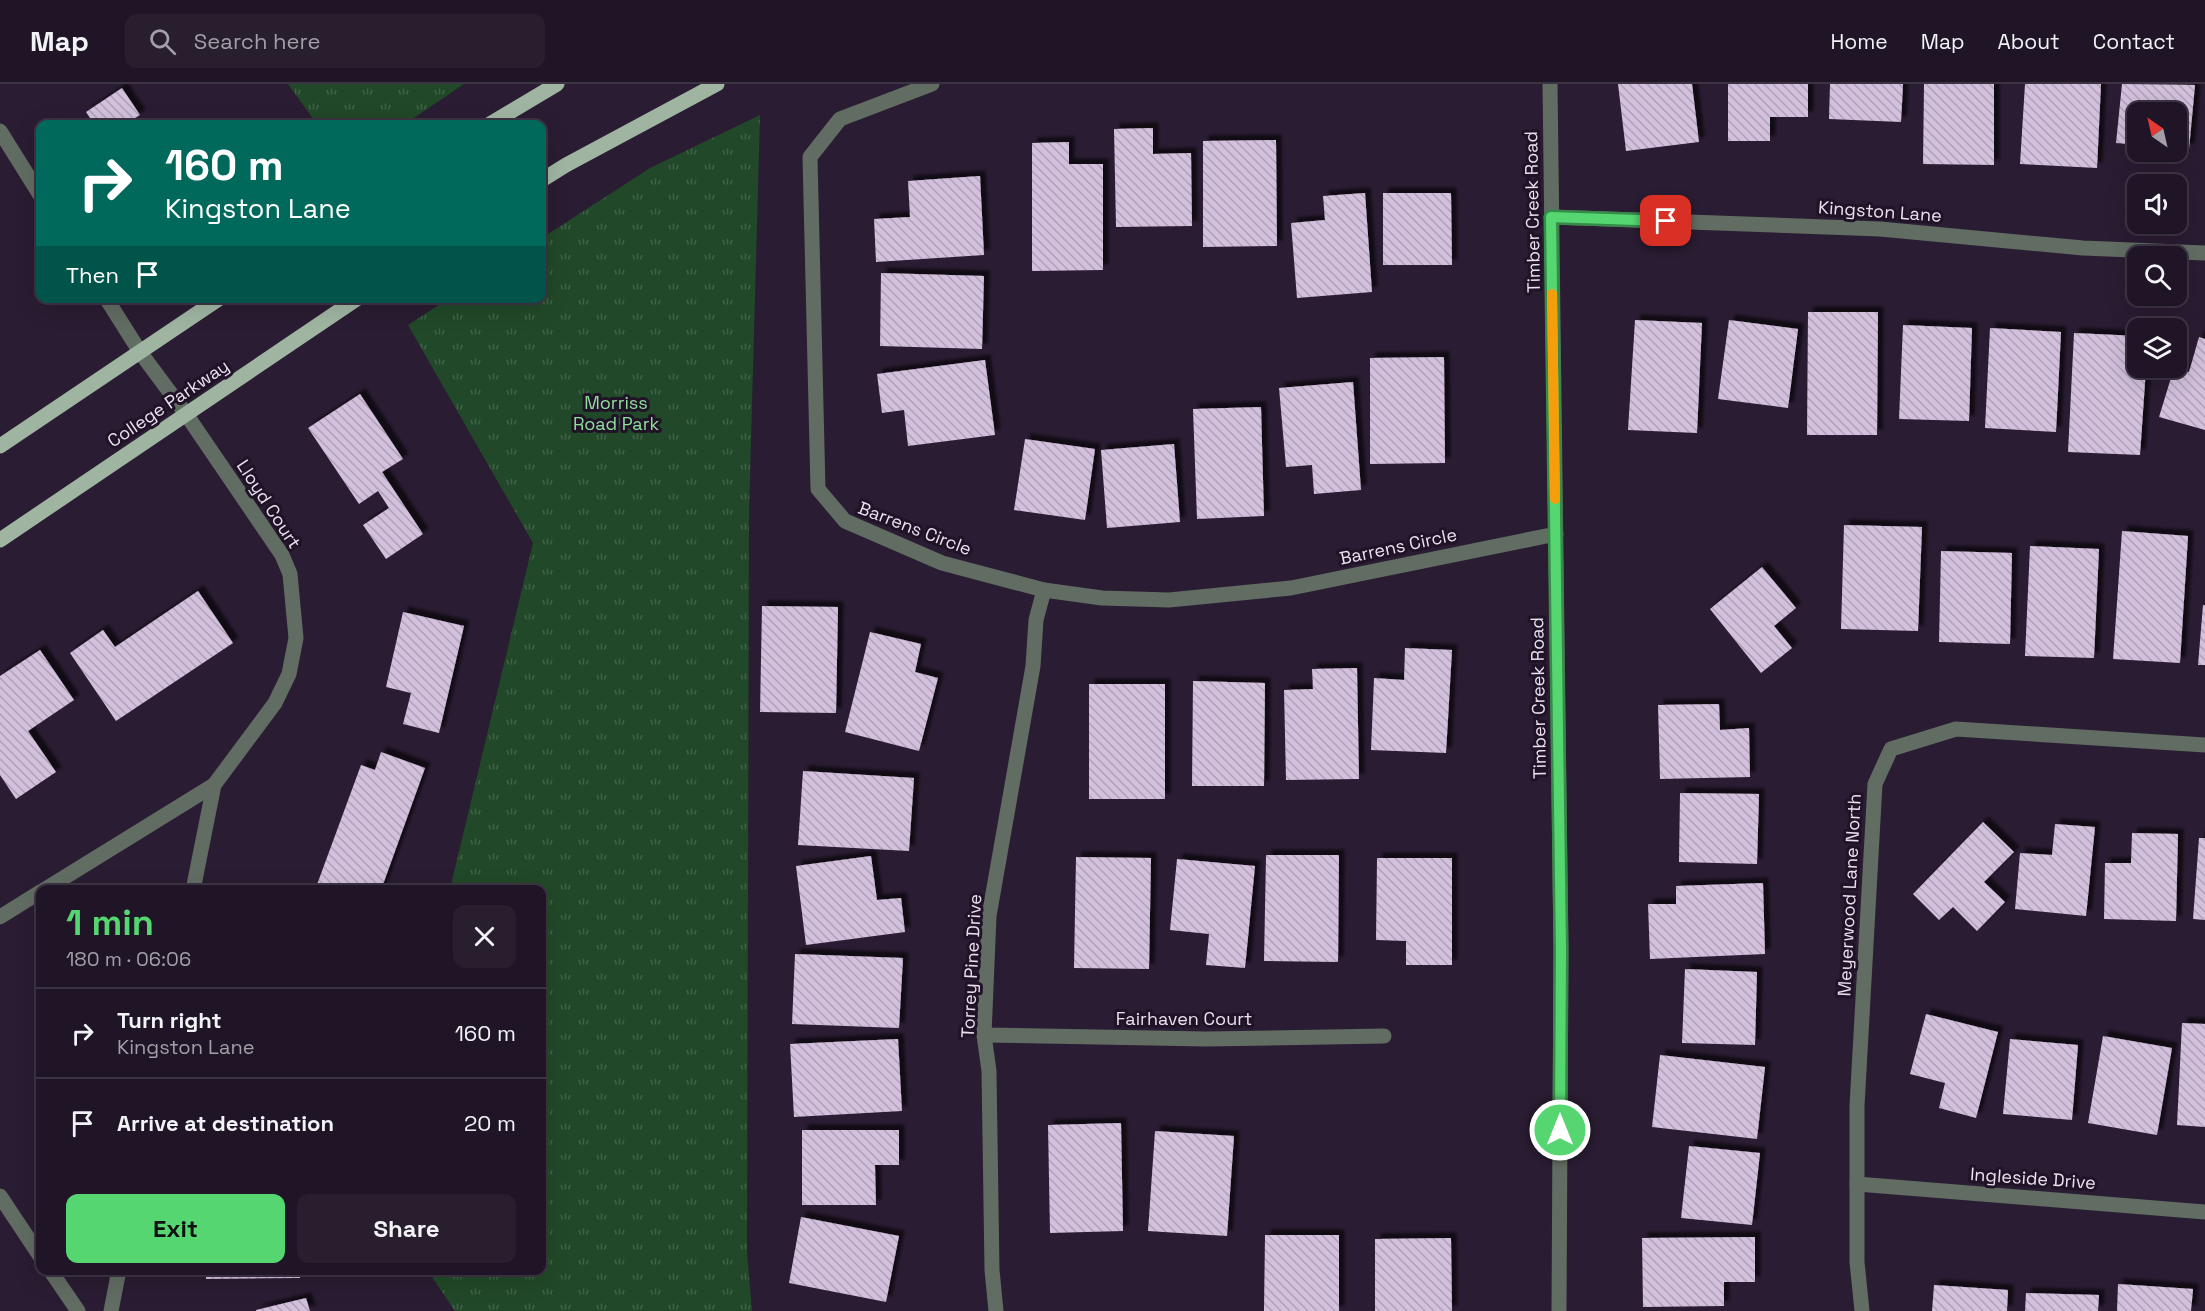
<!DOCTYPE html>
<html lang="en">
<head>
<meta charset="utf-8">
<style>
	body { margin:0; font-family:"Space Grotesk",sans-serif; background:#281e2e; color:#f1f3f6; height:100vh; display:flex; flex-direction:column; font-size:22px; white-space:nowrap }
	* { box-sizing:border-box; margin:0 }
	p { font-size:20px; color:#a29fa7 }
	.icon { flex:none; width:33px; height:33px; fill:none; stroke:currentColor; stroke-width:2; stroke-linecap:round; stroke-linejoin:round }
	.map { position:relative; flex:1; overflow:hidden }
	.details { position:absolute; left:36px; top:801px; width:510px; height:390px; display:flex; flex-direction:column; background:#201526; border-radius:12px; box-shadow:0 6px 24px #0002,0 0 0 2px #3d3443 }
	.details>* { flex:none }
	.hud { position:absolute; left:36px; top:36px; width:510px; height:183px; border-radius:12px; box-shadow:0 6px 24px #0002,0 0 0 2px #3d3443; background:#00695c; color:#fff; overflow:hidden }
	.needle { width:39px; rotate:326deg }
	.fabs { position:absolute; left:2127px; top:18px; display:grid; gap:12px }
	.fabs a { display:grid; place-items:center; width:60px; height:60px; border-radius:12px; background:#201526; box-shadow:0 6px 24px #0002,0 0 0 2px #3d3443; font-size:30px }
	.pin { position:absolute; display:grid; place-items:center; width:51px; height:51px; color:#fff; margin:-26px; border-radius:12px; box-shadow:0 3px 9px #0006 }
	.me { position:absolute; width:66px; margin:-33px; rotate:0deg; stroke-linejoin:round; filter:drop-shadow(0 0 4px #0008) }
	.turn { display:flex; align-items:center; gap:21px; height:126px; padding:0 30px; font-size:27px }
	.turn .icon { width:78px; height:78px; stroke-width:2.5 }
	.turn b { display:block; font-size:42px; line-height:51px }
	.then { display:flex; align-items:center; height:57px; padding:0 30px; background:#0003; gap:12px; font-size:22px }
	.round { display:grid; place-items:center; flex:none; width:63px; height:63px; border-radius:12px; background:#281e2e }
	.head { display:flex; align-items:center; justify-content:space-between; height:102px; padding:0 30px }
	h1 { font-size:36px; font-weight:800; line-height:45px; color:#55d671 }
	.action { display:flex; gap:12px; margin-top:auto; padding:12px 30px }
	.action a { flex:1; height:69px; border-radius:12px; background:#55d671; color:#111; font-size:24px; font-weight:800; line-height:69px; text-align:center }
	.action a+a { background:#281e2e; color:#f1f3f6 }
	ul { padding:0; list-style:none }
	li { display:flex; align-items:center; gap:18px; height:90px; padding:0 30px; border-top:2px solid #3d3443 }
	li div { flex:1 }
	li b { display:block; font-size:22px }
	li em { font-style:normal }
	header { display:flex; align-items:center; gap:36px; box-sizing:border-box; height:84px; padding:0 30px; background:#201526; border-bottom:2px solid #3d3443 }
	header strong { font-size:28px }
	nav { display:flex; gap:33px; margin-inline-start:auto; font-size:21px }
	.search { width:420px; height:54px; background:#281e2e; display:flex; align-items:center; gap:15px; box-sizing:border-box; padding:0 21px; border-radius:12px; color:#a29fa7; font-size:22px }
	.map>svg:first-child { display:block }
</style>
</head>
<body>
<header>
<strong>Map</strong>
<div class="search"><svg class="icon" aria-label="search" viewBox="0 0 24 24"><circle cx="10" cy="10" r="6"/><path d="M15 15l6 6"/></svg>Search here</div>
<nav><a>Home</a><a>Map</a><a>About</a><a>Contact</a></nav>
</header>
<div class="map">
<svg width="2205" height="1227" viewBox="0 0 2205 1227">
	<defs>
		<pattern id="grass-tufts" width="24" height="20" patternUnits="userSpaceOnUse" patternTransform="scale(1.5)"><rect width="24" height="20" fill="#214828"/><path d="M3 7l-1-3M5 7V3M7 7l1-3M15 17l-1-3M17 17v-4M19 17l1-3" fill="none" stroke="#416248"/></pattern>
		<pattern id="building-back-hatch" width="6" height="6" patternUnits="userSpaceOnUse" patternTransform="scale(1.5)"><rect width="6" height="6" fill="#d2c0dc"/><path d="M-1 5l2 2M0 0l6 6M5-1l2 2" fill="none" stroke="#afa1b7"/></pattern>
		<filter id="shadow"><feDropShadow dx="5.5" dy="-5.5" stdDeviation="1.5" flood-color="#0009"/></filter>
	</defs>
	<rect width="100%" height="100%" fill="#2a1c32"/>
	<g fill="url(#grass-tufts)">
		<polygon points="288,0 464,0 405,40 317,40"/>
		<polygon points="760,31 749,430 747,1169 752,1227 455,1227 428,1187 542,1186 542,806 450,805 533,459 408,241 448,215 542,214 542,154 650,84"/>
	</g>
	<g fill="url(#building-back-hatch)" filter="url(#shadow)">
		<polygon points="1618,0 1692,0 1699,58 1626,67"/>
		<polygon points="1728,0 1808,0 1808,33 1770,33 1770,57 1728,57"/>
		<polygon points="1830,0 1903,0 1901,38 1829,35"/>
		<polygon points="1924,0 1994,0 1994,81 1923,80"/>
		<polygon points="2025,0 2101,0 2097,84 2020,80"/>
		<polygon points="2122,0 2195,1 2189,65 2176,64 2176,28 2138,28 2138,61 2116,59"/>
		<polygon points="122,4 140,31 125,40 94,40 86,28"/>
		<polygon points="1153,44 1153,70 1191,69 1192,142 1116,143 1114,45"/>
		<polygon points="1276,56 1277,162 1203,163 1203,57"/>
		<polygon points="1069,58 1069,80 1103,80 1103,186 1032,187 1032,59"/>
		<polygon points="980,92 984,171 876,178 874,135 910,133 908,97"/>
		<polygon points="1365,109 1372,208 1297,214 1291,139 1325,136 1323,112"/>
		<polygon points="1383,109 1451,109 1452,181 1383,181"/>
		<polygon points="881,189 984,192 982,265 880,262"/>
		<polygon points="1808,228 1878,228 1877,351 1807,351"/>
		<polygon points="1635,236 1702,239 1697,349 1628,346"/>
		<polygon points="1729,236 1798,245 1788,324 1718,315"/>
		<polygon points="1903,241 1972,244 1969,337 1899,335"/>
		<polygon points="1990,244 2061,248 2056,348 1985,344"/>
		<polygon points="2074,249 2138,252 2138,284 2146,284 2140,371 2068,368"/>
		<polygon points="2199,253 2205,255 2205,346 2159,333 2174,284 2189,288"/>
		<polygon points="1444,273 1445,379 1370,380 1370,274"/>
		<polygon points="985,276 995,351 908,362 904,326 882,329 877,290"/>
		<polygon points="1353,298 1361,406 1314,410 1312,381 1286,383 1279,304"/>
		<polygon points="360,310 403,375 382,388 423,450 386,475 363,441 389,424 378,407 359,420 308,344"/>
		<polygon points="1261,323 1264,432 1197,435 1193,325"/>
		<polygon points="1025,355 1095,365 1085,436 1014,426"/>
		<polygon points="1174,360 1180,438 1107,444 1101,366"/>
		<polygon points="1844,441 1922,443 1918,547 1841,545"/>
		<polygon points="2122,447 2188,452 2180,579 2113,575"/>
		<polygon points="2030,462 2099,465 2094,574 2025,572"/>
		<polygon points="1941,467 2012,469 2010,560 1939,558"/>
		<polygon points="1762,483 1796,524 1774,542 1792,564 1761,589 1710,525"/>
		<polygon points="198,507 233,559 116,637 70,569 103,546 115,563"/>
		<polygon points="2203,521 2205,521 2205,581 2198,581"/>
		<polygon points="762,522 838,523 836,629 760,628"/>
		<polygon points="403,528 464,542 439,649 403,640 411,609 386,603"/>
		<polygon points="870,548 921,560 915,588 938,594 919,667 845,648"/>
		<polygon points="1405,564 1452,566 1446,669 1371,666 1374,594 1404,596"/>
		<polygon points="40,566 74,616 28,647 56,688 16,715 0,691 0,592"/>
		<polygon points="1357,584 1359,695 1286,696 1284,606 1313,605 1312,585"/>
		<polygon points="1193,597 1265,599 1264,702 1192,702"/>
		<rect x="1089" y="600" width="76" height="115"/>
		<polygon points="1719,620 1720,646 1749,644 1750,693 1660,695 1658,621"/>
		<polygon points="381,668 425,684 381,806 315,806 361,681 375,686"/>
		<polygon points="803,687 914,694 909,767 798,761"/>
		<polygon points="1680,709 1759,710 1757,780 1679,778"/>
		<polygon points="1983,738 2014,768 1984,798 2005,818 1977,847 1953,823 1939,836 1913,810"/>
		<polygon points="2055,740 2095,743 2086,832 2015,825 2020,769 2052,771"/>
		<polygon points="2132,749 2178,750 2176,837 2104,835 2105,779 2131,779"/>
		<polygon points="2199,754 2205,754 2205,836 2193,835"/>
		<polygon points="1266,771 1339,771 1338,878 1264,877"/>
		<polygon points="871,772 877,816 901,814 905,848 806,861 796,782"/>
		<polygon points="1076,773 1151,774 1149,885 1074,884"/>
		<polygon points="1377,774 1452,774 1452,881 1406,881 1406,857 1376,856"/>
		<polygon points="1177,775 1255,782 1245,884 1206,881 1209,850 1170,846"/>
		<polygon points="1763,799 1765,870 1650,875 1648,820 1676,820 1676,802"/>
		<polygon points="795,870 903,874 899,944 792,940"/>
		<polygon points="1685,885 1757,888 1755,961 1682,959"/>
		<polygon points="1926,930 1998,948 1976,1034 1939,1024 1945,999 1910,990"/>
		<polygon points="2182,939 2205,940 2205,1043 2177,1041"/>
		<polygon points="2103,952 2172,964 2157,1051 2088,1039"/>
		<polygon points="898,955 902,1027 794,1033 790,960"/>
		<polygon points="2010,955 2078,961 2072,1036 2003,1030"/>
		<polygon points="1660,971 1765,983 1757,1055 1652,1043"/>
		<polygon points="1121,1039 1123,1147 1050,1149 1048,1041"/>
		<polygon points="802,1046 899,1046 899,1081 875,1081 876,1121 802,1121"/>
		<polygon points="1155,1047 1234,1052 1227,1152 1148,1147"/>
		<polygon points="1689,1062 1760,1069 1752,1141 1681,1134"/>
		<polygon points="801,1133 899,1152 886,1218 789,1199"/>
		<polygon points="1265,1151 1339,1151 1339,1227 1264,1227"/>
		<polygon points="1755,1153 1755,1198 1724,1198 1724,1222 1643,1223 1642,1154"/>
		<polygon points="1451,1154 1452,1227 1375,1227 1375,1155"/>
		<polygon points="206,1186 300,1186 300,1194 206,1195"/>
		<polygon points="2118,1200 2193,1205 2191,1227 2117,1227"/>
		<polygon points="1934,1201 2008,1206 2007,1227 1932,1227"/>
		<polygon points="2026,1209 2099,1211 2098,1227 2025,1227"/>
		<polygon points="306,1214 310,1227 256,1227 256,1226"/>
	</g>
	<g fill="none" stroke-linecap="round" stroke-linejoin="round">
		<g stroke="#616c62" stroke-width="15">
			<polyline points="932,0 840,35 810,73 818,405 845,437 942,479 1044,506 1102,514 1169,516 1291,504 1556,450"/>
			<polyline points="1550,0 1561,865 1559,1227"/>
			<polyline points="0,47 40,111"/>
			<polyline points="1551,133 1880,145 2083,164 2205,169"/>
			<polyline points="44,806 214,701 275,619 289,590 296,554 290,490 282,471 186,330 140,268 106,214"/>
			<polyline points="193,806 214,701"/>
			<polyline points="0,833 40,808"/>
			<polyline points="984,951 1206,955 1384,952"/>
			<polyline points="1857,1100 2205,1128"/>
			<polyline points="0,1112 40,1172"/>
			<polyline points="50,1186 78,1227"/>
			<polyline points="111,1227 119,1186"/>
			<polyline points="996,1227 992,1186 989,987 984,951 989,832 1033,582 1036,536 1044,506"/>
			<polyline points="1862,1227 1857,1178 1857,1022 1875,700 1891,665 1956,645 2205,661"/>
		</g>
		<g stroke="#9fb5a2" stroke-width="15">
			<polyline points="490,40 557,0"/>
			<polyline points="542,96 566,81 717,0"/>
			<polyline points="0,362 220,214"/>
			<polyline points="0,456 358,214"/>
		</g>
	</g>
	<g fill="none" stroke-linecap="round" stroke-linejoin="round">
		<g stroke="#378b49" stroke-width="15">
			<polyline id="route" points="1560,1046 1561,865 1551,133 1666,137"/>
		</g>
		<use href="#route" stroke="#55d671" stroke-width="10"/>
		<polyline stroke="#f59e0b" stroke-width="10" points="1552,210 1555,415"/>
	</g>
	<g text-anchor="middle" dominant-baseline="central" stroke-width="6" stroke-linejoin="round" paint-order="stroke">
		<g font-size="18" fill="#eae1ef" stroke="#201328">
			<text transform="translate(1880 127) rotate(4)">Kingston Lane</text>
			<text transform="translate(1532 128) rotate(-91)">Timber Creek Road</text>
			<text transform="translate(168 319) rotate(-34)">College Parkway</text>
			<text transform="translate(269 420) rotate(57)">Lloyd Court</text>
			<text transform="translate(915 444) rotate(21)">Barrens Circle</text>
			<text transform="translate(1398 462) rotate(-12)">Barrens Circle</text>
			<text transform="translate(1538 614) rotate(-91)">Timber Creek Road</text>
			<text transform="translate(1849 811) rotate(-87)">Meyerwood Lane North</text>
			<text transform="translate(971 882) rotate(-87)">Torrey Pine Drive</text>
			<text x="1184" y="934">Fairhaven Court</text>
			<text transform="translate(2033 1094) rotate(4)">Ingleside Drive</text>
		</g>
		<g font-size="18" fill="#8fe09b" stroke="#201328">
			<text x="616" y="318">Morriss<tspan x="616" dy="21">Road Park</tspan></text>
		</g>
	</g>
</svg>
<div class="fabs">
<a><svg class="needle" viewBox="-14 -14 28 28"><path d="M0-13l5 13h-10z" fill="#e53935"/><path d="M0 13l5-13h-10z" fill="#a29fa7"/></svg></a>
<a><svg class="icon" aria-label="sound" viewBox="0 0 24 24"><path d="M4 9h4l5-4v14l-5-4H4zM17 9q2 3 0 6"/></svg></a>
<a><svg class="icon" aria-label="search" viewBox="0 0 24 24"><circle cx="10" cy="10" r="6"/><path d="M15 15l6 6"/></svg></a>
<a><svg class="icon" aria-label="layers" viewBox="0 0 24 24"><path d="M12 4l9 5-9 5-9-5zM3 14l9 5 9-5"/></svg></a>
</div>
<div class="pin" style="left:1666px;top:137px;background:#d93025"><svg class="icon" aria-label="arrive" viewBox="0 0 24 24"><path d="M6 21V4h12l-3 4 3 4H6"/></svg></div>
<svg class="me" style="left:1560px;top:1046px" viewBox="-20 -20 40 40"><circle r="17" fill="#55d671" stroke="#fff" stroke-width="3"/><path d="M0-11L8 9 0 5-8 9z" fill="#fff"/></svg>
<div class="hud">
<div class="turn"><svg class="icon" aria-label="right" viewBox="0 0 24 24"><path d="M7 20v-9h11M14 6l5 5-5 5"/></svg><div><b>160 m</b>Kingston Lane</div></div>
<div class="then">Then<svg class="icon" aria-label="arrive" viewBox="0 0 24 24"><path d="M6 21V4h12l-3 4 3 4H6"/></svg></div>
</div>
<section class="details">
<div class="head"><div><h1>1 min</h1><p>180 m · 06:06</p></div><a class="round"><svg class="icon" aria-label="close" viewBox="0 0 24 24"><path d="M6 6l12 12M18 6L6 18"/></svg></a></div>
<ul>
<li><svg class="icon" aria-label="right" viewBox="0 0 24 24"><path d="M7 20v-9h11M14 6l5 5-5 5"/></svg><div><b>Turn right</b><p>Kingston Lane</p></div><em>160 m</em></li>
<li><svg class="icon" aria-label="arrive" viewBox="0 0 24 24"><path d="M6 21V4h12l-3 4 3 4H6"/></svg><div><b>Arrive at destination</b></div><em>20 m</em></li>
</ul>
<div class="action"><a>Exit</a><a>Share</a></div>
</section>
</div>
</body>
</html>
